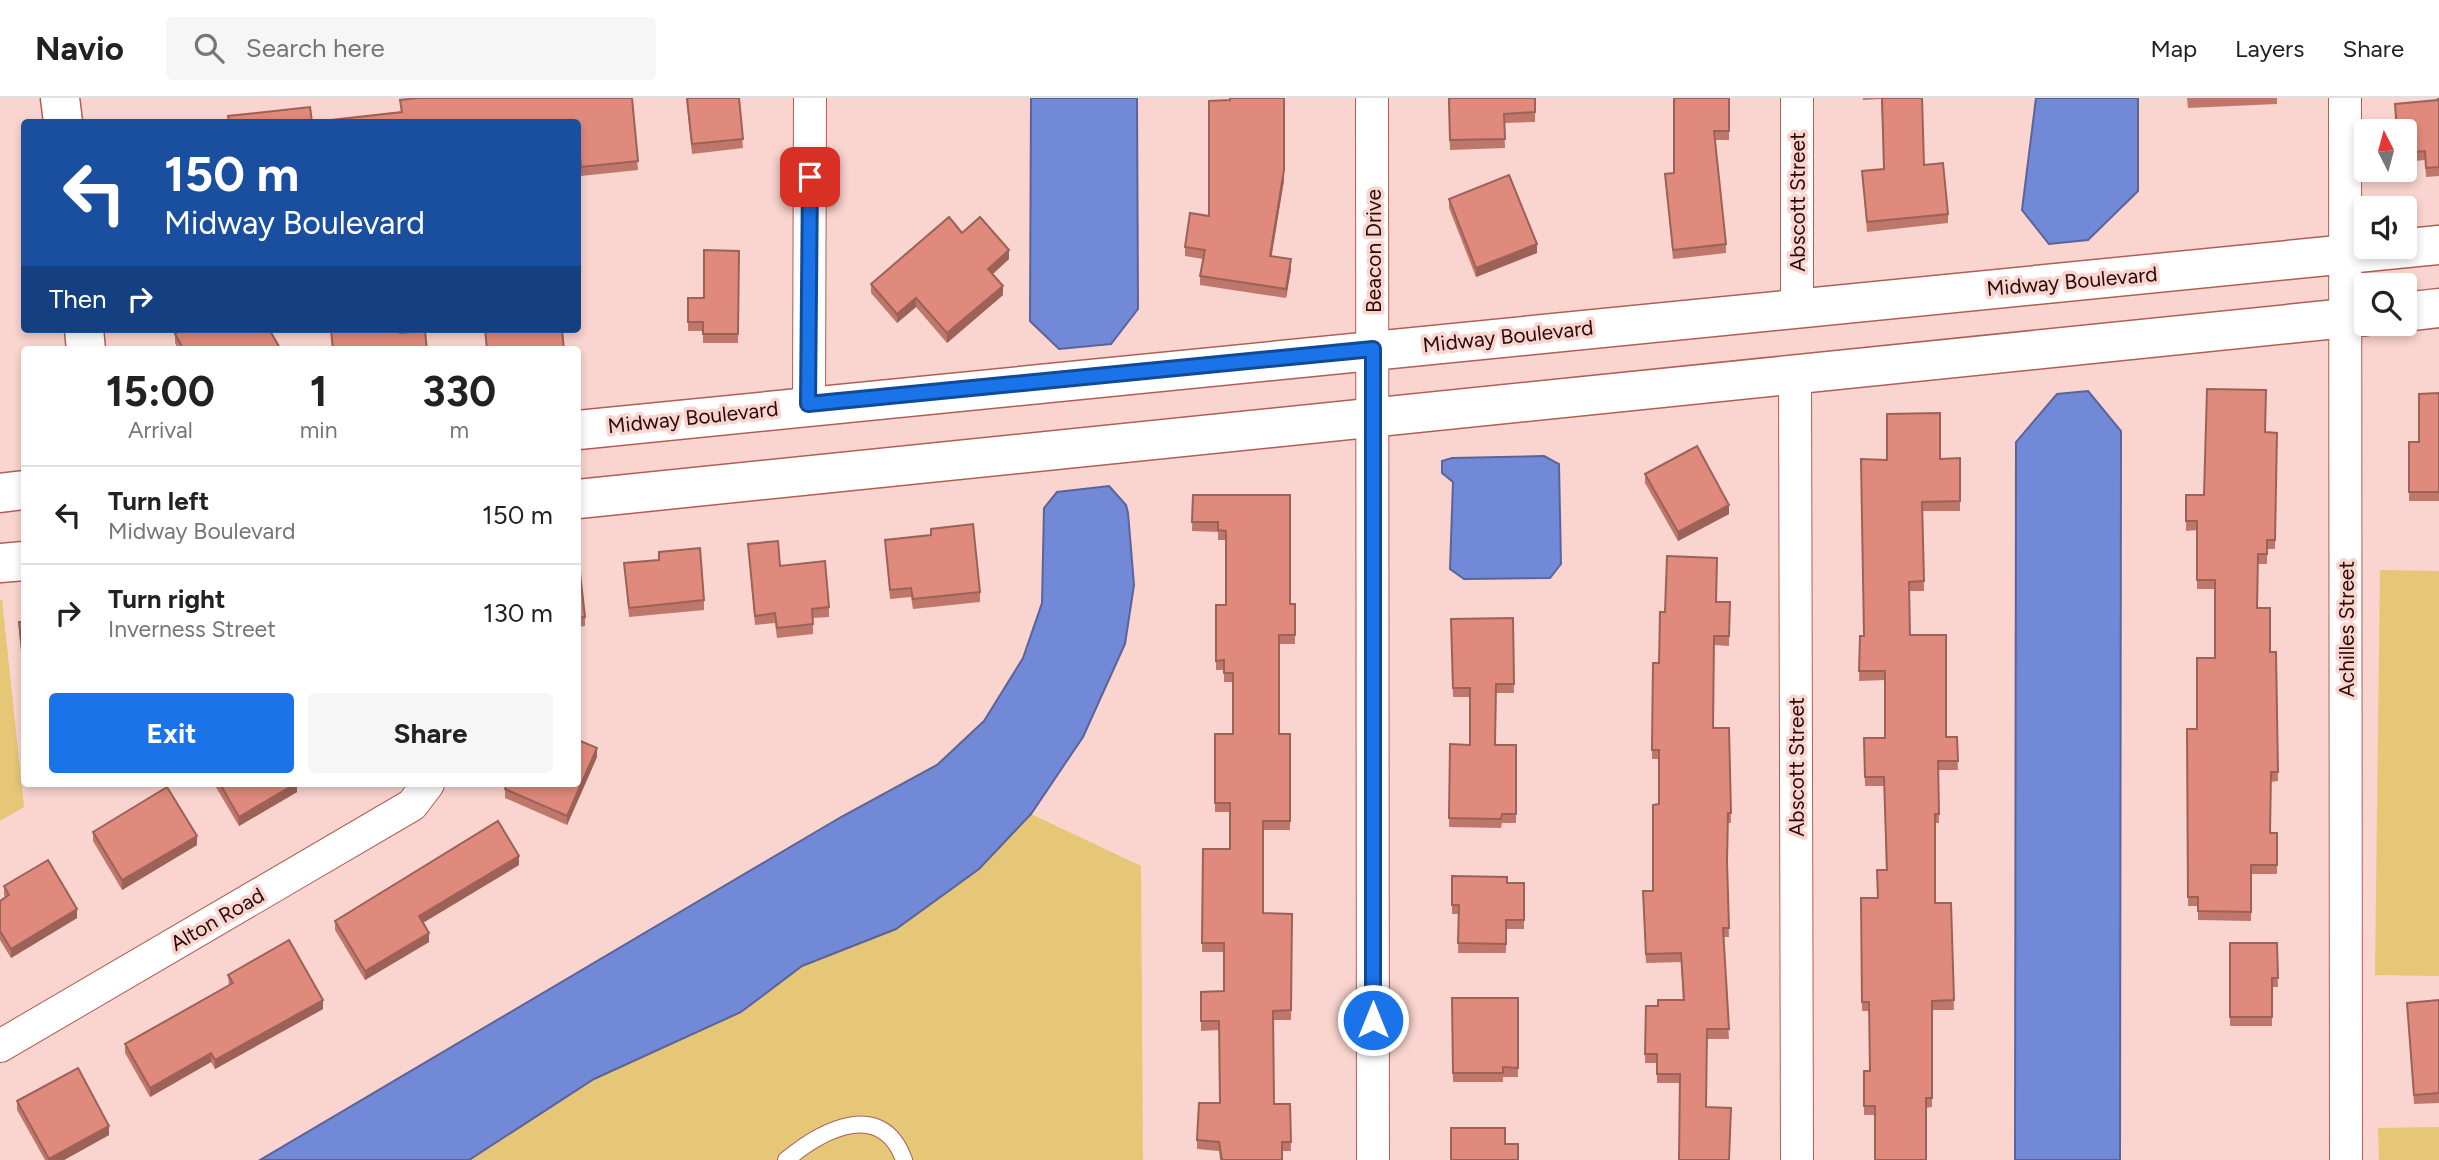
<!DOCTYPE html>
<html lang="en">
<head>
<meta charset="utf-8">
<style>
	body { margin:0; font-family:Figtree,sans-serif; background:#f6f6f6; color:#222; height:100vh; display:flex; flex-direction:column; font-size:26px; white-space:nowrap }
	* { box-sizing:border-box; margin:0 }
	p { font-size:23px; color:#767676 }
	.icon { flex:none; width:38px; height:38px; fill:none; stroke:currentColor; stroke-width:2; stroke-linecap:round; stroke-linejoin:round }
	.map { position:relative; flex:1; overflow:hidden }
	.details { position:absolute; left:21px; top:248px; width:560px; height:441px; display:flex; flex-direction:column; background:#fff; border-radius:7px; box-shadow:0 4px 10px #0003 }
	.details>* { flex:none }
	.guide { position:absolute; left:21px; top:21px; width:560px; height:214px; border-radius:7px; box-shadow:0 4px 10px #0003; background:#1a4fa0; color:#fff; overflow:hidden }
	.needle { width:46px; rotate:354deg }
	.fabs { position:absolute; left:2354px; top:21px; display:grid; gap:14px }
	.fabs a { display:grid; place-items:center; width:63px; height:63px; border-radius:7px; background:#fff; box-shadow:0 4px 10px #0003; font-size:35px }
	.pin { position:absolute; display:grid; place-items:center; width:60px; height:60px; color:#fff; margin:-30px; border-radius:14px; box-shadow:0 4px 10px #0006 }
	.me { position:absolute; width:77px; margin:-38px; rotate:0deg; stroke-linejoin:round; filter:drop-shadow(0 0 5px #0008) }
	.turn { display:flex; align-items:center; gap:24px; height:147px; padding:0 28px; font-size:32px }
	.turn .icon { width:91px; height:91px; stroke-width:2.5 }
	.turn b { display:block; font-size:49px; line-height:60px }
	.then { display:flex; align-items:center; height:66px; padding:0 28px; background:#0003; gap:14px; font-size:26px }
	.eta { display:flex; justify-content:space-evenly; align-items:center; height:119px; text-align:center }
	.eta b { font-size:42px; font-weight:700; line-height:49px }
	.primary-button { display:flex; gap:14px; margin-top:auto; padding:14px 28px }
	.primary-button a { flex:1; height:80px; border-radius:7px; background:#1a73e8; color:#fff; font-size:28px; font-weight:700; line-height:80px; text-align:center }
	.primary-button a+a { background:#f6f6f6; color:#222 }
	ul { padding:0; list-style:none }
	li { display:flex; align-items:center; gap:21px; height:98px; padding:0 28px; border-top:2px solid #e0e0e0 }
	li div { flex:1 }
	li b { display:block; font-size:26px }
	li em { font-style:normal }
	header { display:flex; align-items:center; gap:42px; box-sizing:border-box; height:98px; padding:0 35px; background:#fff; border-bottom:2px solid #e0e0e0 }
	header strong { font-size:33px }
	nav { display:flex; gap:38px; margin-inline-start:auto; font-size:24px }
	.search { width:490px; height:63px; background:#f6f6f6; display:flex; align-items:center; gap:18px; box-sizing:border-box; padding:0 24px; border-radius:7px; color:#767676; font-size:26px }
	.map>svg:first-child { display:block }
</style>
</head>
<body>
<header>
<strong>Navio</strong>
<div class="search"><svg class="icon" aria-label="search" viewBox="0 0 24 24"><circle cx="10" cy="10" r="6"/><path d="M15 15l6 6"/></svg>Search here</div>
<nav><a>Map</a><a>Layers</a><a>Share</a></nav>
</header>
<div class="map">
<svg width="2439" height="1062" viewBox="0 0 2439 1062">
	<rect width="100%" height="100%" fill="#fad4ce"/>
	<g fill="#e5c777">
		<polygon points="2380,472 2439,473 2439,878 2375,877"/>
		<polygon points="2,501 24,709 0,723 0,502"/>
		<polygon points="1031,716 1141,768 1143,1062 469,1062 594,981 741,914 802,868 896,831 979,771"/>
		<polygon points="2439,1029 2439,1062 2379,1062 2378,1030"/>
	</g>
	<g fill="#7189d7" stroke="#5c6399" stroke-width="2">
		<polygon points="1031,0 1137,0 1138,211 1111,246 1059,251 1030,223"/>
		<polygon points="2036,0 2138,0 2138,93 2088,142 2049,146 2022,112"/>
		<polygon points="2088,293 2121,333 2120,1062 2015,1062 2016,344 2057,296"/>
		<polygon points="1544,358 1559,366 1561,466 1550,480 1464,481 1450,471 1453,384 1442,375 1442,363 1452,360"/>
		<polygon points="1109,388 1126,407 1128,415 1134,487 1125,546 1083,639 1031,716 979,771 896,831 802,868 741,914 594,981 469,1062 260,1062 841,719 937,667 984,623 1023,560 1042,505 1044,410 1057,394"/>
	</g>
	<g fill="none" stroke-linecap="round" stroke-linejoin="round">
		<g stroke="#b05f53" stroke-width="18">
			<path id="service" d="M786,1062C822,1032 882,1000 904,1062"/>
		</g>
		<g stroke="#b05f53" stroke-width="34">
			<g id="minor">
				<polyline points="1372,0 1373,1062"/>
				<polyline points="2345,0 2346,1062"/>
				<polyline points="1797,209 1797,0"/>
				<polyline points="1795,276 1797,1062"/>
				<polyline points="809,306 810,0"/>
				<polyline points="0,948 412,707 428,686"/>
			</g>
		</g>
		<g stroke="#b05f53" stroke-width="41">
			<g id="tertiary">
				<polyline points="60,0 63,24"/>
				<polyline points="2404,214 2439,210"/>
				<polyline points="84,231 86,252"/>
				<polyline points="578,332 2439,147"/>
				<polyline points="0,395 24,392"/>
				<polyline points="578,401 2366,218"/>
				<polyline points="0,465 24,463"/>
			</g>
		</g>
		<use href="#service" stroke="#fff" stroke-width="16"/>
		<use href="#minor" stroke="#fff" stroke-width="32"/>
		<use href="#tertiary" stroke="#fff" stroke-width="38"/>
	</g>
	<g fill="#c0776b">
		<polygon points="632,0 638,72 581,78 578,48 578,24 401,15 400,2"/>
		<polygon points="686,0 739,0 743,50 692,56"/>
		<polygon points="1284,0 1284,82 1271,159 1291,171 1286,200 1200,187 1200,178 1203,161 1185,158 1185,149 1209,118"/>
		<polygon points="1448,0 1535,0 1535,24 1504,25 1505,50 1450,52"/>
		<polygon points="1729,0 1729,42 1715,42 1726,146 1726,155 1673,161 1665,76 1674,75"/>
		<polygon points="1863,0 1922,0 1924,67 1948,116 1948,125 1867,134 1862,73 1884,71 1881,1 1863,2"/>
		<polygon points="2187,0 2277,0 2277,6 2188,10"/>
		<polygon points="2437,0 2439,0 2439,78 2426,79 2425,62 2404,64 2404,33 2397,33 2395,6 2437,2"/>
		<polygon points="1449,101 1537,155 1476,179 1449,110"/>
		<polygon points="962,135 1009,161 993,176 1003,197 947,245 916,209 897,225 871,195 871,186"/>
		<polygon points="739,153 738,245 703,245 703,233 688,233 688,200 704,200"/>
		<polygon points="175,236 281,252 179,252 175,245"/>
		<polygon points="2439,295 2439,403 2409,403 2409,344 2419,344"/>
		<polygon points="2266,334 2277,335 2275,451 2267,451 2267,466 2258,466 2257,510 2270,554 2276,554 2278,683 2271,684 2270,735 2277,735 2277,776 2251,776 2251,823 2198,822 2198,808 2188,808 2187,631 2197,631 2215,560 2215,491 2197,491 2197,432 2186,433 2186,397 2204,397"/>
		<polygon points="1960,360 1960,413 1923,413 1924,493 1909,493 1910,537 1946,639 1957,639 1958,672 1938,672 1939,725 1935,725 1935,805 1951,805 1954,912 1932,912 1932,1009 1875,1017 1864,1017 1864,973 1870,973 1869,913 1862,913 1861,800 1878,800 1886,772 1884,688 1865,688 1864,640 1885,640 1885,582 1859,583 1860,538 1864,538 1940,361"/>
		<polygon points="1645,376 1729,416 1678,443 1645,385"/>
		<polygon points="1193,397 1290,397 1290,506 1295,506 1295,546 1279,546 1279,636 1290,636 1290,732 1263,732 1263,815 1292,816 1291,922 1273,922 1274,1006 1290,1006 1291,1053 1282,1053 1282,1062 1220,1062 1219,1053 1197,1051 1197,1042 1220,1005 1219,932 1201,933 1201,894 1224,893 1224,854 1202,854 1203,751 1230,751 1230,714 1215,714 1215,636 1233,636 1233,584 1224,584 1224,572 1216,572 1216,507 1226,507 1226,442 1218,442 1218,434 1192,433"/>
		<polygon points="931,431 980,494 980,504 913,511 911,499 890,501 885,442 931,437"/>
		<polygon points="748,446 780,468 829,509 829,519 813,520 813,536 777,540 775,525 755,527"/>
		<polygon points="659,454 704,502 704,512 629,519 624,465 659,462"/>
		<polygon points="578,475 585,519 585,528 578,529"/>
		<polygon points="1716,504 1730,504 1729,548 1714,547 1713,630 1729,630 1731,725 1728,725 1727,767 1729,839 1724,839 1729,941 1707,941 1706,1009 1730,1062 1680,985 1657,985 1657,965 1645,965 1646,908 1658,908 1683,902 1681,864 1646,865 1643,803 1653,793 1659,706 1659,661 1652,661 1653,565 1659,565 1665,514"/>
		<polygon points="1513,520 1514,595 1496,595 1495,647 1516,647 1516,725 1502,725 1501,730 1449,729 1450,646 1470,647 1470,599 1453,599 1451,521"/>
		<polygon points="19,524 24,524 24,581 19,534"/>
		<polygon points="597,659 567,727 505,700 505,691"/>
		<polygon points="214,686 297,686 297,694 239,728"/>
		<polygon points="93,734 197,747 122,792 93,743"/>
		<polygon points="519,767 423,825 429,844 365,882 335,832 335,823"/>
		<polygon points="1452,778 1507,785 1524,785 1524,831 1506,831 1506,855 1458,855 1459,816 1452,816"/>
		<polygon points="4,788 77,820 11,860 0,842 0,803 5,800 4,797"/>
		<polygon points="2230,845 2277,845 2278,889 2272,889 2272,928 2230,928"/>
		<polygon points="228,877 323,911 215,971 211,964 150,999 125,955 125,946 229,887"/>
		<polygon points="1452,900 1518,900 1518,979 1503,979 1503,984 1453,984"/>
		<polygon points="2439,902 2439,1005 2414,1006 2407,905"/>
		<polygon points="17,1003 109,1037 64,1062 45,1062 17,1012"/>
	</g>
	<g fill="#9c6157">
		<polygon points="1284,72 1284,82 1270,168 1270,158"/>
		<polygon points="1537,146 1537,155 1476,179 1476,170"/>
		<polygon points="1009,152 1009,161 988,180 988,171"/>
		<polygon points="1291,161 1291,171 1286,200 1286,191"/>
		<polygon points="1003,188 1003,197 947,245 947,235"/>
		<polygon points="916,200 916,209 897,225 897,216"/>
		<polygon points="1729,407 1729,416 1678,443 1678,434"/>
		<polygon points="597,650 597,659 567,727 567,718"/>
		<polygon points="295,686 297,686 297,694 239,728 239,719"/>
		<polygon points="197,738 197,747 122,792 122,782"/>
		<polygon points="519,758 519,767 419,827 419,818"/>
		<polygon points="77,811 77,820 11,860 11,851"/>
		<polygon points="429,835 429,844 365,882 365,873"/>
		<polygon points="323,902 323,911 215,971 215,962"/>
		<polygon points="211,955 211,964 150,999 150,990"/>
		<polygon points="109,1028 109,1037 64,1062 49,1062"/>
	</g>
	<g fill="#df8a7c" stroke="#9c6157" stroke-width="2">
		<polygon points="418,0 632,0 638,63 581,69 578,38 578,24 313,24 402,14 400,2"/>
		<polygon points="687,0 739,0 743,41 692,46"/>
		<polygon points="1230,0 1284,0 1284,72 1270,158 1291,161 1286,191 1200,178 1205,152 1185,149 1190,115 1209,118 1209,3 1230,2"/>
		<polygon points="1449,0 1535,0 1535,14 1504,16 1505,41 1450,42"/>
		<polygon points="1674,0 1729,0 1729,33 1714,33 1726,146 1673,152 1665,76 1674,75"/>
		<polygon points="1882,0 1922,0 1924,67 1943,65 1948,116 1867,124 1862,73 1884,71"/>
		<polygon points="2438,0 2439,0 2439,69 2426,70 2425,53 2404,55 2404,33 2397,33 2395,6 2438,2"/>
		<polygon points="310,9 312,24 229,24 228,18"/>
		<polygon points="1509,77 1537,146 1476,170 1449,101"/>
		<polygon points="949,119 962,135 980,119 1009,152 988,171 1003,188 947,235 916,200 897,216 871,186"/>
		<polygon points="704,152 739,153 738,236 703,236 703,224 688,224 688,200 704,200"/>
		<polygon points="183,231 269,231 281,252 184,252 175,236"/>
		<polygon points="337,231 400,231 400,235 425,233 427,252 333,252 331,232"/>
		<polygon points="485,231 562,231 564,252 487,252"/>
		<polygon points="2207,291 2266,292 2265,334 2277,335 2275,442 2267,442 2267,456 2258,456 2257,510 2270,510 2270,554 2276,554 2278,674 2271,674 2270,735 2277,735 2277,767 2251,767 2251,814 2198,813 2198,799 2188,799 2187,631 2197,631 2197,560 2215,560 2215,482 2197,482 2197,423 2186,423 2186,397 2204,397"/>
		<polygon points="2439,295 2439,394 2409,394 2409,344 2419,344 2419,296"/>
		<polygon points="1940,315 1940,361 1960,360 1960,403 1922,404 1924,483 1909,484 1910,537 1946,537 1946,639 1957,639 1958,663 1938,663 1939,716 1935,716 1935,805 1951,805 1954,902 1932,903 1932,1000 1926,1000 1926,1062 1875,1062 1875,1008 1864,1008 1864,973 1870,973 1869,904 1862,904 1861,800 1878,800 1877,772 1887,772 1884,679 1865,679 1864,640 1885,640 1885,573 1859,573 1860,538 1864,538 1861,361 1887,362 1887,316"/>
		<polygon points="1697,348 1729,407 1678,434 1645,376"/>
		<polygon points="1193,397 1290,397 1290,506 1295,506 1295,537 1279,537 1279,636 1290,636 1290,723 1263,723 1263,815 1292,816 1291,912 1273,913 1274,1006 1290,1006 1291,1044 1282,1044 1282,1062 1222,1062 1219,1044 1197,1042 1199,1005 1220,1005 1219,923 1201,923 1201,894 1224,893 1224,845 1202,845 1203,751 1230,751 1230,705 1215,705 1215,636 1233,636 1233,575 1224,575 1224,562 1216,563 1216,507 1226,507 1226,433 1218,432 1218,424 1192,424"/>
		<polygon points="973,426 980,494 913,501 911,490 890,492 885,442 931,437 931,431"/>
		<polygon points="778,443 780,468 825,463 829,509 812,511 813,526 777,530 775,515 755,518 748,446"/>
		<polygon points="700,450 704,502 629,510 624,465 659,462 659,454"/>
		<polygon points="1667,458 1717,460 1716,504 1730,504 1729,538 1714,538 1713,630 1729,630 1731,715 1728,715 1727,763 1729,830 1723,830 1729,931 1707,931 1706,1009 1731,1010 1729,1062 1679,1062 1680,976 1657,976 1657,956 1645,956 1646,908 1658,908 1658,902 1684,902 1681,855 1646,856 1643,793 1653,793 1653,707 1659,706 1659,652 1652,652 1653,565 1659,565 1660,514 1665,514"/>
		<polygon points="578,475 580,475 585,519 578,520"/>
		<polygon points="1513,520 1514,586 1496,586 1495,647 1516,647 1516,716 1502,716 1501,721 1449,720 1450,646 1470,647 1470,590 1453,590 1451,521"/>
		<polygon points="19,524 24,524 24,571"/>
		<polygon points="578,642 597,650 567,718 505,691 507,686 578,686"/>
		<polygon points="220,686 295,686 239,719"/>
		<polygon points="167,689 197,738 122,782 93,734"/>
		<polygon points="498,723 519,758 419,818 429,835 365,873 335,823"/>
		<polygon points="48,762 77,811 11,851 0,833 0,803 9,797 4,788"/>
		<polygon points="1452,778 1507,779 1507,785 1524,785 1524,822 1506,822 1506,846 1458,845 1459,807 1452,807"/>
		<polygon points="289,842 323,902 215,962 211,955 150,990 125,946 233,885 228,877"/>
		<polygon points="2230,845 2277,845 2278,880 2272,880 2272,919 2230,919"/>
		<polygon points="1452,900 1518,900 1518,970 1503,969 1503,975 1453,975"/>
		<polygon points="2439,902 2439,995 2414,997 2407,905"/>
		<polygon points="78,970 109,1028 49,1061 17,1003"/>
		<polygon points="1451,1030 1505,1030 1505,1046 1518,1046 1518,1062 1451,1062"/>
	</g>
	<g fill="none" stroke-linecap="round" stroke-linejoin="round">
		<g stroke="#114b97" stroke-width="18">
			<polyline id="route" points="810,79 808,306 1373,251 1373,922"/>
		</g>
		<use href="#route" stroke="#1a73e8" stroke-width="12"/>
	</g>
	<g text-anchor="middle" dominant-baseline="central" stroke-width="7" stroke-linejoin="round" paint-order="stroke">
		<g font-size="21" fill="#2b0b08" stroke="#fad4ce">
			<text transform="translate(1797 104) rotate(-90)">Abscott Street</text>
			<text transform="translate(1373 153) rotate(-90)">Beacon Drive</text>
			<text transform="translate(2072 183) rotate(-5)">Midway Boulevard</text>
			<text transform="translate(1508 238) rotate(-6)">Midway Boulevard</text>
			<text transform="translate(693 319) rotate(-6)">Midway Boulevard</text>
			<text transform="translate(2346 531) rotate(-90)">Achilles Street</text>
			<text transform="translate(1796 669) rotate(-90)">Abscott Street</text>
			<text transform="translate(217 821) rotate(-30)">Alton Road</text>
		</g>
	</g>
</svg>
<div class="fabs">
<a><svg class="needle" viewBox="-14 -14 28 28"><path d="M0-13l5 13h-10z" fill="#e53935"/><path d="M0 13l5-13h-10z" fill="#767676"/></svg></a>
<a><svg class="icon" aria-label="sound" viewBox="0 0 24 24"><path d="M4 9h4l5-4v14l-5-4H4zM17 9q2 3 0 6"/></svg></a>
<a><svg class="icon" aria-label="search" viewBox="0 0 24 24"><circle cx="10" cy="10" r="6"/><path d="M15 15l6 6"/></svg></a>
</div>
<div class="pin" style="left:810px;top:79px;background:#d93025"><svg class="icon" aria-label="arrive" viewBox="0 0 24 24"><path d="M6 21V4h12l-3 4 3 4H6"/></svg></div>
<svg class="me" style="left:1373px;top:922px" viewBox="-20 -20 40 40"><circle r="17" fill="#1a73e8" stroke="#fff" stroke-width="3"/><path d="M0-11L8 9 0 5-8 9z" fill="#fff"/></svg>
<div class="guide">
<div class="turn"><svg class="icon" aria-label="left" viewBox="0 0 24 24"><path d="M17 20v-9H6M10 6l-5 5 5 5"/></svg><div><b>150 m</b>Midway Boulevard</div></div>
<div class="then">Then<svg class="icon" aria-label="right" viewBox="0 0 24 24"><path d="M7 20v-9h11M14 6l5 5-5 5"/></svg></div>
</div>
<section class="details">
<div class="eta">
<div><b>15:00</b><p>Arrival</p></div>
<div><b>1</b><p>min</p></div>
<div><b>330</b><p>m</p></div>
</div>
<ul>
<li><svg class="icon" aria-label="left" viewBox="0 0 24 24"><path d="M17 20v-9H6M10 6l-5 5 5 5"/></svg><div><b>Turn left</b><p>Midway Boulevard</p></div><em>150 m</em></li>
<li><svg class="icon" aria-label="right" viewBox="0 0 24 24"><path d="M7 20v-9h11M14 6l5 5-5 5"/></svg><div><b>Turn right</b><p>Inverness Street</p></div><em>130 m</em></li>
</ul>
<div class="primary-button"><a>Exit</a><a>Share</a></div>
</section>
</div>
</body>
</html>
